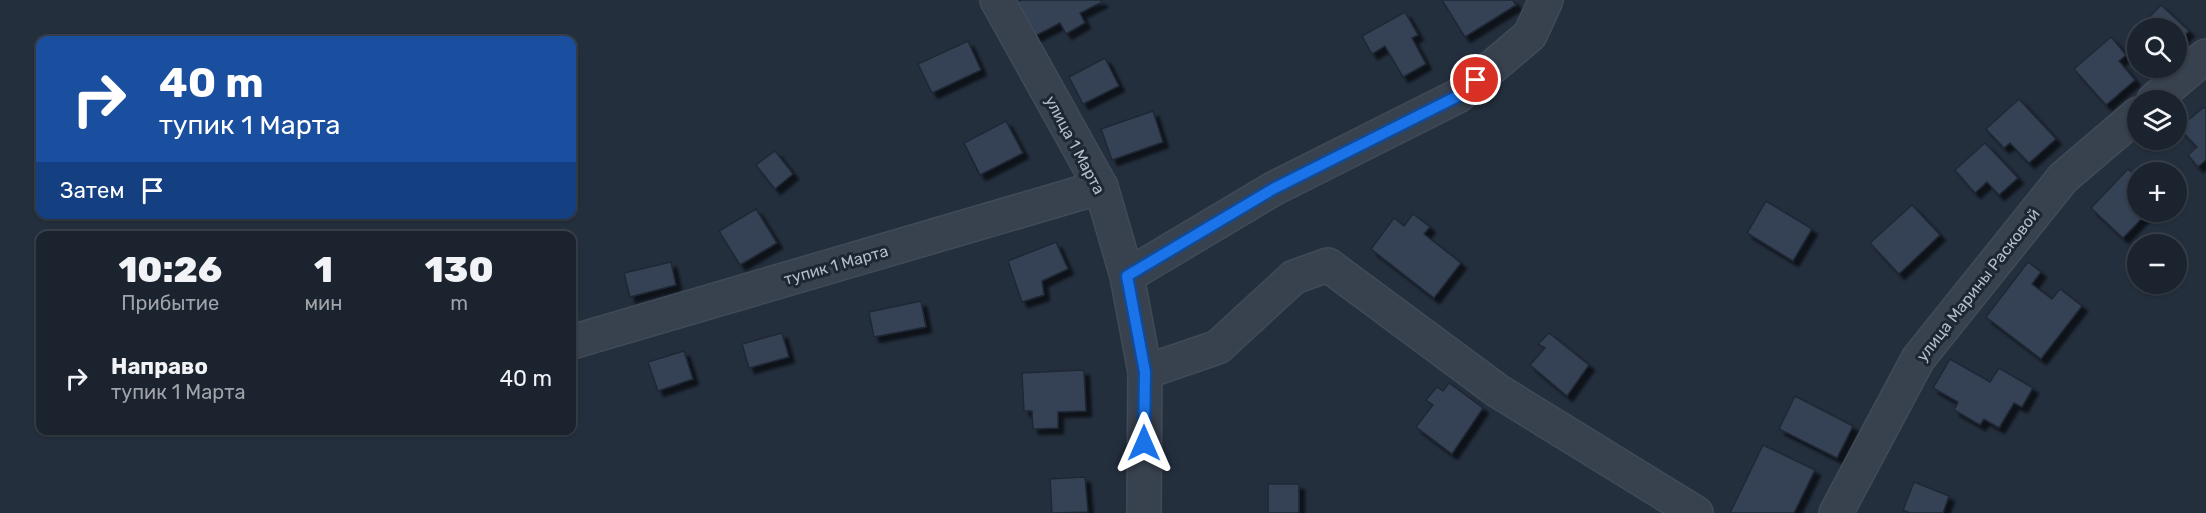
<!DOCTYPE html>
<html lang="ru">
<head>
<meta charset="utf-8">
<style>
	body { margin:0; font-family:Rubik,sans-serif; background:#242b36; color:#f1f3f6; height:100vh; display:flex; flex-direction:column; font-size:22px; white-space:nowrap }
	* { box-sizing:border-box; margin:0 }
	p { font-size:20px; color:#a0a4aa }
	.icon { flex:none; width:33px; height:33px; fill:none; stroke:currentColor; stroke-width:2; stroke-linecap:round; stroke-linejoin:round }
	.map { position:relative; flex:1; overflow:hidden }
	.drawer { position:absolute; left:36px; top:231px; width:540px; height:204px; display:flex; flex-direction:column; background:#1b232e; border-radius:12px; box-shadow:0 2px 4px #0004,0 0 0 2px #39404a }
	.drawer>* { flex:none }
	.hud { position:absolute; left:36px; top:36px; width:540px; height:183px; border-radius:12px; box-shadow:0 2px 4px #0004,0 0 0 2px #39404a; background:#1a4fa0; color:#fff; overflow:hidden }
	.controls { position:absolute; left:2127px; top:18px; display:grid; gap:12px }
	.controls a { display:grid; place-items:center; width:60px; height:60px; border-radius:50%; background:#1b232e; box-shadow:0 2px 4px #0004,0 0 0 2px #39404a; font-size:30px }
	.pin { position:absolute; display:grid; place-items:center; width:51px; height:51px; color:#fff; margin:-26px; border:3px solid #fff; border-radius:50%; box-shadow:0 2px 6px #0007 }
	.me { position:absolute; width:66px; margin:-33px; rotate:0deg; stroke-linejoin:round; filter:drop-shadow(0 0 4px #0008) }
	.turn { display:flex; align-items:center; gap:21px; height:126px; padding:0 24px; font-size:27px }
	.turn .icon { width:78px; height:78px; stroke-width:2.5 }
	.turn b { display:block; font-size:42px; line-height:51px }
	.then { display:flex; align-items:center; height:57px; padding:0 24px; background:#0003; gap:12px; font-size:22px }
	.eta { display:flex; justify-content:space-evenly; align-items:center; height:102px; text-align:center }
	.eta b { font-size:36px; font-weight:800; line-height:42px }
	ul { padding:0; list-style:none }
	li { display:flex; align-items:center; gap:18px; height:90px; padding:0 24px }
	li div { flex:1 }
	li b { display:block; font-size:22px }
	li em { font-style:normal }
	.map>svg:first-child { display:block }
</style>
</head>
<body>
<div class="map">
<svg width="2206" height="513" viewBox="0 0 2206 513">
	<defs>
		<filter id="shadow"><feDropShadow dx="5.5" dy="5.5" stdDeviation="1.5" flood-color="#0009"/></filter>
	</defs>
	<rect width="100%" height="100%" fill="#242f3e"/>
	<g fill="#364354" stroke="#1f2835" stroke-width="1.5" filter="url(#shadow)">
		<polygon points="1021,0 1101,0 1102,2 1080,13 1085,23 1066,34 1060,23 1035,36 1017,2"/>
		<polygon points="1442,0 1513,0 1516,5 1465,37"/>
		<polygon points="2161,5 2189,31 2176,44 2176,28 2139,28"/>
		<polygon points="1405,12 1418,35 1412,38 1426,64 1403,77 1385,46 1372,54 1362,36"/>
		<polygon points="2111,37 2126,55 2119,61 2135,80 2106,105 2074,69"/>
		<polygon points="968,41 981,70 932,93 918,64"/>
		<polygon points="1105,58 1119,86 1083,104 1069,77"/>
		<polygon points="2019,99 2056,139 2029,163 2010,143 2004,148 1986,129"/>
		<polygon points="2204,107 2206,109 2206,160 2198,167 2188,155 2197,147 2179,128"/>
		<polygon points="1153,111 1163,142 1112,160 1101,129"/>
		<polygon points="1006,121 1023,153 980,175 964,143"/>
		<polygon points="1985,143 2018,178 1999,195 1987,182 1975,193 1955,170"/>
		<polygon points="775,151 793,174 775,189 756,165"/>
		<polygon points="2128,169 2138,178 2138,212 2148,212 2123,238 2091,208"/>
		<polygon points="1766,201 1812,229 1793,261 1747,233"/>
		<polygon points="1912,205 1940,235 1899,274 1870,243"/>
		<polygon points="756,209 777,243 740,265 719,231"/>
		<polygon points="1413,214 1430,227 1424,234 1461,263 1434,298 1371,249 1394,218 1404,226"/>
		<polygon points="1056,242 1068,269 1042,281 1044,295 1022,302 1008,261"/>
		<polygon points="671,262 676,285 630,297 624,273"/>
		<polygon points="2028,262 2041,272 2032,284 2052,299 2060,289 2082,306 2041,359 1986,317"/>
		<polygon points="921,301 926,327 874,337 869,312"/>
		<polygon points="782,333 789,357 749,368 742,344"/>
		<polygon points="1549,333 1589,365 1567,396 1530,365 1545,348 1538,344"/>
		<polygon points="684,351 693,379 658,391 648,362"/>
		<polygon points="1950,359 1990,382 1999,368 2033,388 2022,407 2014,403 1999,428 1984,419 1980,425 1954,410 1958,402 1933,388"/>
		<polygon points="1084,370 1086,411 1058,412 1058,428 1033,429 1032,411 1024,411 1022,373"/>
		<polygon points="1449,383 1483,408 1452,454 1416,427 1433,405 1426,400 1437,387 1443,391"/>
		<polygon points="1795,396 1853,426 1837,458 1779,429"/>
		<polygon points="1763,445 1815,470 1794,513 1730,513"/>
		<polygon points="1085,477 1088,512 1052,513 1050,479"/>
		<polygon points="1914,482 1949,496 1943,513 1910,513 1903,510"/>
		<rect x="1268" y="484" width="31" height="29"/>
	</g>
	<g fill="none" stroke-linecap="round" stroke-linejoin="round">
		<g stroke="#414a57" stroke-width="36">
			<g id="street">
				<polyline points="997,0 1101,187 1127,276 1145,372 1144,513"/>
				<polyline points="2154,100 2206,56"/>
				<polyline points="1127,276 1273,189 1458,96 1530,35 1546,0"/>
				<polyline points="572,342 1101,187"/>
				<polyline points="1145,372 1218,347 1294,277 1328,265 1498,391 1696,513"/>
				<polyline points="1836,513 1918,359 2063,178 2138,114"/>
			</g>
		</g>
		<use href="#street" stroke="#38414e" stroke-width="33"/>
	</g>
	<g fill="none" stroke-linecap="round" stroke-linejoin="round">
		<g stroke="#114b97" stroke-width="15">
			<polyline id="route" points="1144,443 1145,372 1127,276 1273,189 1458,96 1476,80"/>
		</g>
		<use href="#route" stroke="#1a73e8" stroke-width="10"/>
	</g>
	<g text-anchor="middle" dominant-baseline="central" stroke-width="6" stroke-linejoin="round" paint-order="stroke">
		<g font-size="16" fill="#b4bcc9" stroke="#1d2633">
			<text transform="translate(1075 145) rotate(62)">улица 1 Марта</text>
			<text transform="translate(836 265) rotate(-16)">тупик 1 Марта</text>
			<text transform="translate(1978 285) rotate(-52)">улица Марины Расковой</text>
		</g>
	</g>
</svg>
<div class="controls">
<a><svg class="icon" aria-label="search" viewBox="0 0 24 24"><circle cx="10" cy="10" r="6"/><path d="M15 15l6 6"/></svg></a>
<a><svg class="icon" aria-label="layers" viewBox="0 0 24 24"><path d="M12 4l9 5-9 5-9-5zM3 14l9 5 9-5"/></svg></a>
<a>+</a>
<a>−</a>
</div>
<div class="pin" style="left:1476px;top:80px;background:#d93025"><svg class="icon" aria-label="arrive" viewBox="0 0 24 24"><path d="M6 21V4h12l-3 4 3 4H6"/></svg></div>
<svg class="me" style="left:1144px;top:443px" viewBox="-20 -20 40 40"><path d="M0-17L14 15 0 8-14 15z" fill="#1a73e8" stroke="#fff" stroke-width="4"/></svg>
<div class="hud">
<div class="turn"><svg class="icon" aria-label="right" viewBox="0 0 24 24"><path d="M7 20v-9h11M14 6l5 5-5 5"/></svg><div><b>40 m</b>тупик 1 Марта</div></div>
<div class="then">Затем<svg class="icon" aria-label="arrive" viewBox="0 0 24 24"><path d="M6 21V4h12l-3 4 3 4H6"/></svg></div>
</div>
<section class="drawer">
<div class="eta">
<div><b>10:26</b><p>Прибытие</p></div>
<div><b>1</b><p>мин</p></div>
<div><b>130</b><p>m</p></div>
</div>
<ul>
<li><svg class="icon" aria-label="right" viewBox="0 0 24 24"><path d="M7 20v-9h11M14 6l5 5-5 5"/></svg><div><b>Направо</b><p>тупик 1 Марта</p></div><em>40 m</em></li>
</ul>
</section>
</div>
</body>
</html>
